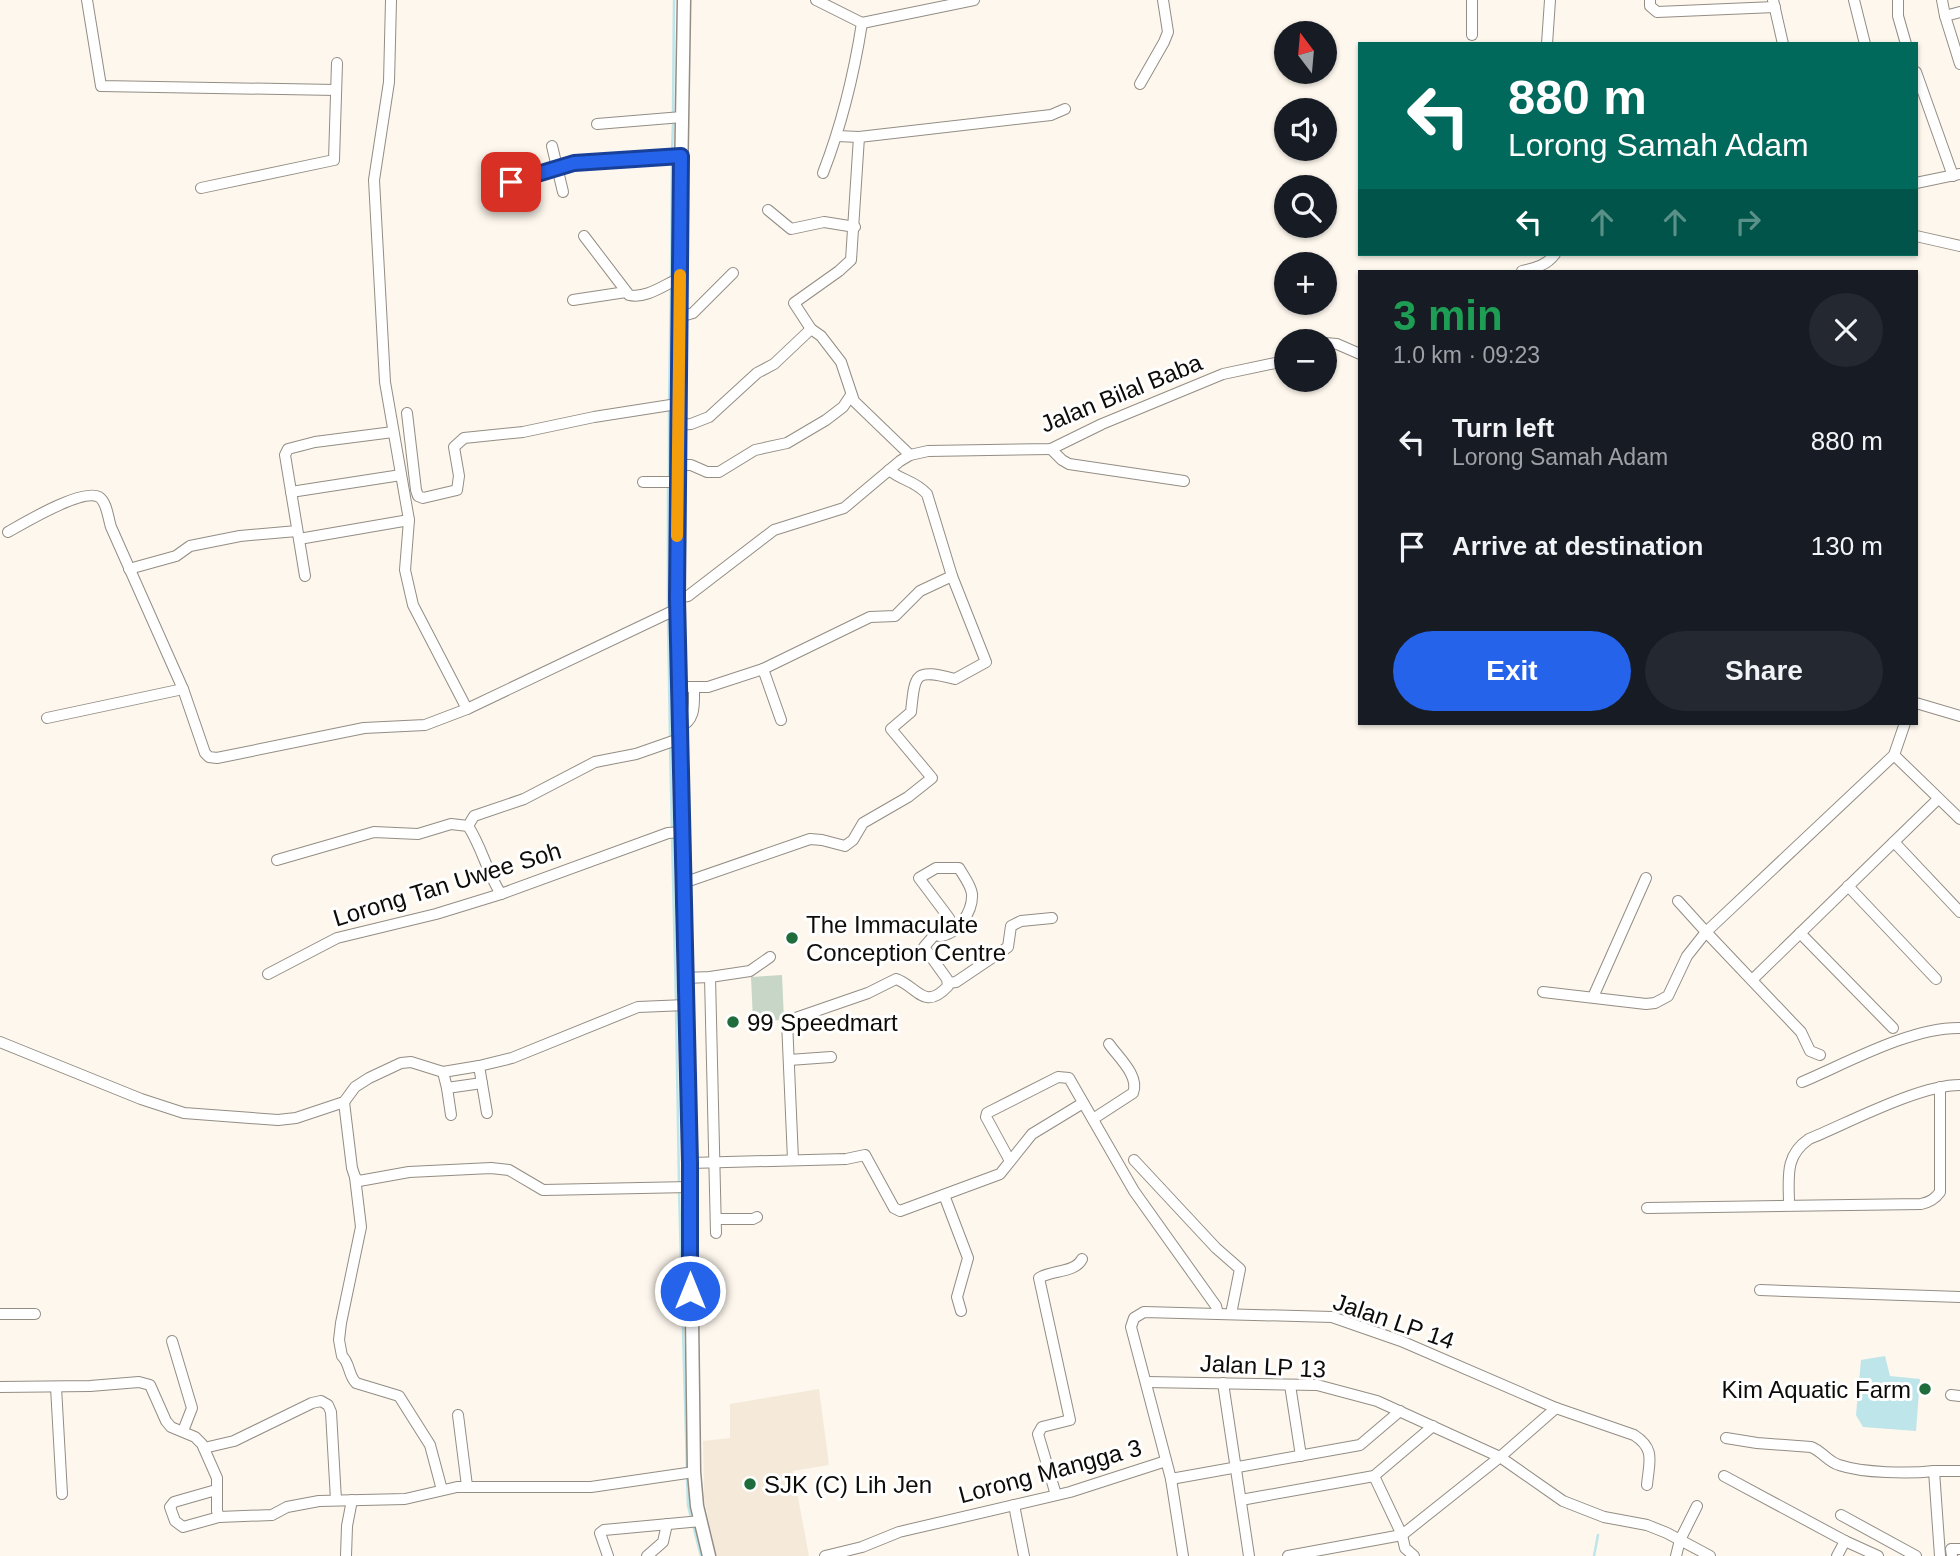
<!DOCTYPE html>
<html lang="en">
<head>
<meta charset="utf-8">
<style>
	body { margin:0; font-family:Arial,sans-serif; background:#242831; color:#f1f3f6; height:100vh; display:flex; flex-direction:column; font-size:26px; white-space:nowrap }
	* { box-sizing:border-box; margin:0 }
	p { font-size:23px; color:#9ea1a6 }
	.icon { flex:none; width:38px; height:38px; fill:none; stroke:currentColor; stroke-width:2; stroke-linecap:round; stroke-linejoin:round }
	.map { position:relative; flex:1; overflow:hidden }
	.drawer { position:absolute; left:1358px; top:270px; width:560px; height:455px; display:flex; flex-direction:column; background:#171b24; border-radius:0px; box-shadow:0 2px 5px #0004 }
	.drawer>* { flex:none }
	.hud { position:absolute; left:1358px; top:42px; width:560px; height:214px; border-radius:0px; box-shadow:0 2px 5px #0004; background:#00695c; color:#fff; overflow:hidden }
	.needle { width:46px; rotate:344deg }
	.tools { position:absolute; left:1274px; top:21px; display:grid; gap:14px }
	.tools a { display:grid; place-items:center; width:63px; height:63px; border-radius:50%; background:#171b24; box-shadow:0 2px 5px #0004; font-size:35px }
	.pin { position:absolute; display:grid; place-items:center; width:60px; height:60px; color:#fff; margin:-30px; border-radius:14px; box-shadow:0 4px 10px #0006 }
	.me { position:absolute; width:77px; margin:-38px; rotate:0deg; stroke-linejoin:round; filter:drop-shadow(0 0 5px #0008) }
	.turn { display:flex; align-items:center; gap:24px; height:147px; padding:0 35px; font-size:32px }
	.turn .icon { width:91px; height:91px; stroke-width:2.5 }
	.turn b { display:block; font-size:49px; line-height:60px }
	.lanes { display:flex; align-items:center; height:66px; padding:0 35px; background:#0003; justify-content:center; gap:35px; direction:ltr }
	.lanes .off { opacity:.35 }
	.round { display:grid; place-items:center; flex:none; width:74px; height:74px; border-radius:37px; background:#242831 }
	.overview { display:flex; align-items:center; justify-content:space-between; height:119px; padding:0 35px }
	h1 { font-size:42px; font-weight:700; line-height:52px; color:#1e9e55 }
	.button { display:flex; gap:14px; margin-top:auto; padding:14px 35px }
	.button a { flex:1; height:80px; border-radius:42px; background:#2563eb; color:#fff; font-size:28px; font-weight:700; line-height:80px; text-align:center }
	.button a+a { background:#242831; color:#f1f3f6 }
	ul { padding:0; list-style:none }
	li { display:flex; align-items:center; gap:21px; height:105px; padding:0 35px }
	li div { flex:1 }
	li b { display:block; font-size:26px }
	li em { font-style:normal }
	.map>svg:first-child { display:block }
</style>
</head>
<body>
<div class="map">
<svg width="1960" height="1556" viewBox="0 0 1960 1556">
	<rect width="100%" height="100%" fill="#fdf7ed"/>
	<polygon fill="#f5eada" points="819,1389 829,1465 793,1471 809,1556 716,1556 704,1498 703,1441 730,1438 730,1404"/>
	<polygon fill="#c8d6c7" points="782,975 784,1020 753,1021 751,977"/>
	<polygon fill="#bde5ea" points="1885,1356 1890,1376 1920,1379 1916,1431 1863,1427 1856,1415 1861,1360"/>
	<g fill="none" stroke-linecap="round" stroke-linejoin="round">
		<g stroke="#bde5ea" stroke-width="2.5">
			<polyline points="673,116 674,0"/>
			<polyline points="672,154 673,122"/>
			<polyline points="671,280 672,161"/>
			<polyline points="669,403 671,287"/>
			<polyline points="669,480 669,409"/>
			<polyline points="668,609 668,486"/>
			<polyline points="668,616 670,739"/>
			<polyline points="670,745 672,830"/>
			<polyline points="672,836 676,1001"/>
			<polyline points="676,1008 679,1183"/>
			<polyline points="679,1190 687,1470"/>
			<polyline points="687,1477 688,1505 691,1518"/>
			<polyline points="693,1525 701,1556"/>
			<polyline points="1594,1556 1598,1535"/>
		</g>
		<g stroke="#938d84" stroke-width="12">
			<g id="minor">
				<polyline points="87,0 101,86 336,90"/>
				<polyline points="391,0 389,82 374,180 385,382 409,520 405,570 413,605 467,709"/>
				<polyline points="816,0 862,23"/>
				<polyline points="1650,0 1650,6 1657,12 1775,7"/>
				<polyline points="1773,0 1783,44"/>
				<polyline points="1854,0 1865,44"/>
				<polyline points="1898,0 1898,16 1906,44"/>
				<polyline points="1942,0 1945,16 1960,64"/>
				<polyline points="1945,16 1960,12"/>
				<polyline points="862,23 974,0"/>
				<polyline points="1472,35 1472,0"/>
				<polyline points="1547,44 1550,0"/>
				<polyline points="1916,72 1953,176"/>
				<polyline points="1140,84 1164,42 1168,32 1163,0"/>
				<polyline points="597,124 682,117"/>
				<polyline points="837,136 859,137 1051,115 1065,109"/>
				<polyline points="552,146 563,192"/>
				<path d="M823,173C842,124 854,74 862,23"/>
				<polyline points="1916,183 1960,174"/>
				<polyline points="201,188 334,160 337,63"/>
				<polyline points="513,205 510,187 511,182 574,163 681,156"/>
				<polyline points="768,210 791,229 824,222 855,227"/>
				<path d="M584,236L629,295C646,299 664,285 680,278"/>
				<polyline points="1916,236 1960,246"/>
				<path d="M1522,271C1536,268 1547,265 1555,254"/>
				<polyline points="573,300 626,292"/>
				<polyline points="679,317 693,313 733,273"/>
				<polyline points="811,329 794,303 839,271 851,260 859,137"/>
				<polyline points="1325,343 1337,344 1360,354"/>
				<polyline points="407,413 416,490 418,496 423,498 457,490 459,476 454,447 464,438 523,432 594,417 677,404"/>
				<polyline points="677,425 691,424 709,417 757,373 774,364 811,329 821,336 841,362 854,401 910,455"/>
				<polyline points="1051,449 1062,460 1069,464 1184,481"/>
				<polyline points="677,465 691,465 707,472 719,472 755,450 787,443 826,420 843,407 851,395"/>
				<polyline points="643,482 677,482"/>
				<polyline points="291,492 401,475"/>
				<path d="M8,532C24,523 82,488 99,497C107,502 108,518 111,527L183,689"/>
				<polyline points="299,539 409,520"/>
				<polyline points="129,569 176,556 190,546 240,536 297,531"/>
				<polyline points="305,576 285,455 288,449 315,442 393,432"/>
				<polyline points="677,598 688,596 774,530 844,508 900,461 910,455 928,451 1051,449 1102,424 1223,374 1280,362 1286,357"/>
				<polyline points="763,669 781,720"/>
				<polyline points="678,687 708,687 763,669 870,617 895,616 920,591 952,576"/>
				<polyline points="1916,703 1960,716"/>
				<polyline points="47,718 183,689 205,753 209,757 217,758 364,728 425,725 467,709 677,609"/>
				<path d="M679,727C696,721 694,704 694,688"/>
				<polyline points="1894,755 1905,723"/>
				<polyline points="468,826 474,816 524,799 595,762 636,754 679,739"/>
				<polyline points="1894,842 1960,912"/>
				<path d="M277,860L374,832L418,834L451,824L468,826C482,847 487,873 501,894"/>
				<path d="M683,883L810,839L822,840L845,846L853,840L863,823L908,797L932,778L891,729L911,712C915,672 915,669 955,679L986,662L952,576L927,494C914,480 902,481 889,470"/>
				<polyline points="1848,886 1936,979"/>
				<polyline points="1800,933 1893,1028"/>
				<polyline points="268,974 337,938 436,914 501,894 668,833 682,832"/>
				<polyline points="710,977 716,1233"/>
				<polyline points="685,978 710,977 750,971 770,957"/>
				<polyline points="1752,980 1938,799"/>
				<polyline points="948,983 956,982 1008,947 1011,926 1021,921 1052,918"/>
				<polyline points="1543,992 1646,1004 1655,1003 1668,996 1687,956 1706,932 1678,901"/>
				<polyline points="1593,997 1646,878"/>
				<polyline points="0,1042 141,1099 184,1113 278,1120 296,1118 344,1102 355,1087 369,1078 401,1063 411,1062 443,1072 479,1066 512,1058 638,1007 686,1005"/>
				<polyline points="1820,1055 1810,1051 1801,1032 1706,932 1894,755 1960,819"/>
				<polyline points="789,1060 831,1057"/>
				<polyline points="479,1066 487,1113"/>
				<polyline points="443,1072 447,1088 482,1083"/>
				<path d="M1802,1082C1847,1063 1911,1027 1960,1028"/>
				<polyline points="447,1088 451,1115"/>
				<polyline points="344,1102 352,1168 355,1177 359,1181 409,1172 491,1168 509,1170 543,1190 690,1187"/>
				<path d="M1093,1119L1133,1093C1140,1076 1118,1057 1109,1044"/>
				<path d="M793,1160L787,1021L868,993L896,979C917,986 924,1012 948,986L947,979L924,947L949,918L919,878L936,868H959C963,875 971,885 972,894C973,912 957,935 939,936L937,934"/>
				<polyline points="1134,1160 1216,1248 1240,1269 1231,1314"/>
				<polyline points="1010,1161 986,1117 987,1113 1058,1077 1069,1078 1134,1191 1216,1306 1218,1314"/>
				<polyline points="690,1163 846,1159 865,1155 894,1208 900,1211 1000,1174 1032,1134 1083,1103"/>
				<path d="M355,1177L361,1227L341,1323L339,1340L342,1356C350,1363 348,1375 356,1383L399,1396L430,1445L442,1490"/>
				<polyline points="944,1195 968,1258 957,1297 961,1311"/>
				<path d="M1789,1205C1789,1178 1784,1156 1809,1139C1848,1123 1919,1085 1960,1085"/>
				<path d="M1647,1208L1921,1204C1930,1202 1935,1199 1940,1192V1087"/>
				<polyline points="716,1219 753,1219 757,1217"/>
				<polyline points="1760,1290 1960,1297"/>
				<polyline points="0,1314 35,1314"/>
				<polyline points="172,1341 192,1408 183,1431"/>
				<polyline points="1146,1382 1317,1385 1377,1401 1500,1457 1563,1501 1604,1517 1647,1525 1667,1533 1710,1556"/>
				<polyline points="1223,1383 1249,1556"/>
				<polyline points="1290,1385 1301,1456"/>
				<polyline points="0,1387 90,1386 139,1382 150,1385 166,1421 171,1427 195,1437 202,1444 217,1478 217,1511 219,1517 272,1515 287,1507 319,1501 405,1499 457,1487 591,1487 694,1472"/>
				<polyline points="56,1387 62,1494"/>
				<polyline points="1951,1395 1960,1396"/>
				<polyline points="458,1415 467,1486"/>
				<path d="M1726,1438L1757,1443L1811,1447C1822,1451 1828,1462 1839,1465C1863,1473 1909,1474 1934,1471L1940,1556"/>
				<polyline points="204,1448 234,1441 312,1403 321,1401 328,1405 331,1412 336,1500"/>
				<polyline points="1934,1471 1960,1471"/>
				<polyline points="1374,1476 1402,1535 1405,1548 1414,1556"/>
				<polyline points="1724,1476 1845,1541"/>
				<polyline points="1171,1479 1360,1445 1400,1411"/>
				<polyline points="216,1490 174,1502 170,1507 175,1521 183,1527 219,1517"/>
				<path d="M1056,1495L1038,1434L1042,1427L1070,1420L1039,1278C1052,1270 1075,1273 1082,1259"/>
				<polyline points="1241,1500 1374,1476 1433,1426"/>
				<polyline points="1014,1505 1024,1556"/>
				<polyline points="1841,1515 1916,1556"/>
				<polyline points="346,1556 347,1526 352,1500"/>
				<polyline points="608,1556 600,1533 604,1530 701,1521"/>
				<polyline points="647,1556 663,1542 667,1524"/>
				<polyline points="825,1556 862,1547 899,1532 1070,1492 1166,1461"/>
				<path d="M1183,1556L1171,1479L1131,1327L1134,1318L1144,1312L1332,1317L1401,1341L1556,1408L1634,1435C1656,1449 1649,1462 1647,1485"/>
				<polyline points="1288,1556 1402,1535 1500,1457 1556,1408"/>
				<polyline points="1676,1556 1680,1540 1697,1506"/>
				<polyline points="1837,1556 1845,1541 1878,1556"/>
				<polyline points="1952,1556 1951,1549 1960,1549"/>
			</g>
		</g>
		<g stroke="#938d84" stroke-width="15">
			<polyline id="major" points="684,0 677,425 677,609 690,1163 694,1472 697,1506 709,1556"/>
		</g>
		<use href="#minor" stroke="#fff" stroke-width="10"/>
		<use href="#major" stroke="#fff" stroke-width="12"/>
	</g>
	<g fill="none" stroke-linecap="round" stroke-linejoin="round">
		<g stroke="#184099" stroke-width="18">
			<polyline id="route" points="511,182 574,163 681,156 677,598 690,1163 690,1291"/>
		</g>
		<use href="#route" stroke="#2563eb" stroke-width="12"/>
		<polyline stroke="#f59e0b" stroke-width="12" points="677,536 680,275"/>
	</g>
	<g fill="#1f6c3c" stroke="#fff" stroke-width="2.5">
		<circle cx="792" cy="938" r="7"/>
		<circle cx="733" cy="1022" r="7"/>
		<circle cx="1925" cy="1389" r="7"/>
		<circle cx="750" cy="1484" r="7"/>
	</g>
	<g text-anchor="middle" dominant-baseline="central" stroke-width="6" stroke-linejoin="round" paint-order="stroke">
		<g font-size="24" fill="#0e0c09" stroke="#fff">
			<text transform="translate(1121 393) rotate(-22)">Jalan Bilal Baba</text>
			<text transform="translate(447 884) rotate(-17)">Lorong Tan Uwee Soh</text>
			<text transform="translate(1394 1321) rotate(19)">Jalan LP 14</text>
			<text transform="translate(1263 1366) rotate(3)">Jalan LP 13</text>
			<text transform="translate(1050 1471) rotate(-15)">Lorong Mangga 3</text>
		</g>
		<g font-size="24" fill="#0e0c09" stroke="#fff" text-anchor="start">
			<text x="806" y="924">The Immaculate<tspan x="806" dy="28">Conception Centre</tspan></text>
			<text x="747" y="1022">99 Speedmart</text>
			<text x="1911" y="1389" text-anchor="end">Kim Aquatic Farm</text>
			<text x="764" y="1484">SJK (C) Lih Jen</text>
		</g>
	</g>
</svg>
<div class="tools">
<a><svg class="needle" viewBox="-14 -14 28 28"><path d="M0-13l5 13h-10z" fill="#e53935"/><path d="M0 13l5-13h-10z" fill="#9ea1a6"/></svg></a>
<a><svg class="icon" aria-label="sound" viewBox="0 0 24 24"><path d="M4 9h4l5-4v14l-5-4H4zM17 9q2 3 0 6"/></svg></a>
<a><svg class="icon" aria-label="search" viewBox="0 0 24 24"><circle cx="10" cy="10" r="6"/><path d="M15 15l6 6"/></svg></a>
<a>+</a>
<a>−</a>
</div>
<div class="pin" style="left:511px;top:182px;background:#d93025"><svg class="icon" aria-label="arrive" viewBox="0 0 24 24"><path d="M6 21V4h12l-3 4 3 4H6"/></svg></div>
<svg class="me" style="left:690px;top:1291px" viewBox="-20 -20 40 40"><circle r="17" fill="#2563eb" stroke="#fff" stroke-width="3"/><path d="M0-11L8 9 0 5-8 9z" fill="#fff"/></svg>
<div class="hud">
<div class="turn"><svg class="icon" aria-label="left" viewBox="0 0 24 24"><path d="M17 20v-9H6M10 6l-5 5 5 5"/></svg><div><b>880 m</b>Lorong Samah Adam</div></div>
<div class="lanes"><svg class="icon" aria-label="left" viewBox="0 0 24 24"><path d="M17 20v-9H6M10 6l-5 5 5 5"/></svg><svg class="icon off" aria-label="ahead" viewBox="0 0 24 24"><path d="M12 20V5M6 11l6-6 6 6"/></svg><svg class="icon off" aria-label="ahead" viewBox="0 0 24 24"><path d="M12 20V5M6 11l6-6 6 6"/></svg><svg class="icon off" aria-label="right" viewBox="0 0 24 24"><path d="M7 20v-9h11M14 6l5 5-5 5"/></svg></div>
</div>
<section class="drawer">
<div class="overview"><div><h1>3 min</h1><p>1.0 km · 09:23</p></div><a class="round"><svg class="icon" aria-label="close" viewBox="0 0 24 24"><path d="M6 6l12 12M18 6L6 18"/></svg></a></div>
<ul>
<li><svg class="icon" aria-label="left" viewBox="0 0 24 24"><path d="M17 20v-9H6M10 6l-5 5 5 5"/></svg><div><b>Turn left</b><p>Lorong Samah Adam</p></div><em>880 m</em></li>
<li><svg class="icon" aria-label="arrive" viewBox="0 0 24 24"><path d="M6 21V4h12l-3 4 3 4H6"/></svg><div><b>Arrive at destination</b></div><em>130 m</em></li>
</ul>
<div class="button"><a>Exit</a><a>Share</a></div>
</section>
</div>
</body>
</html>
